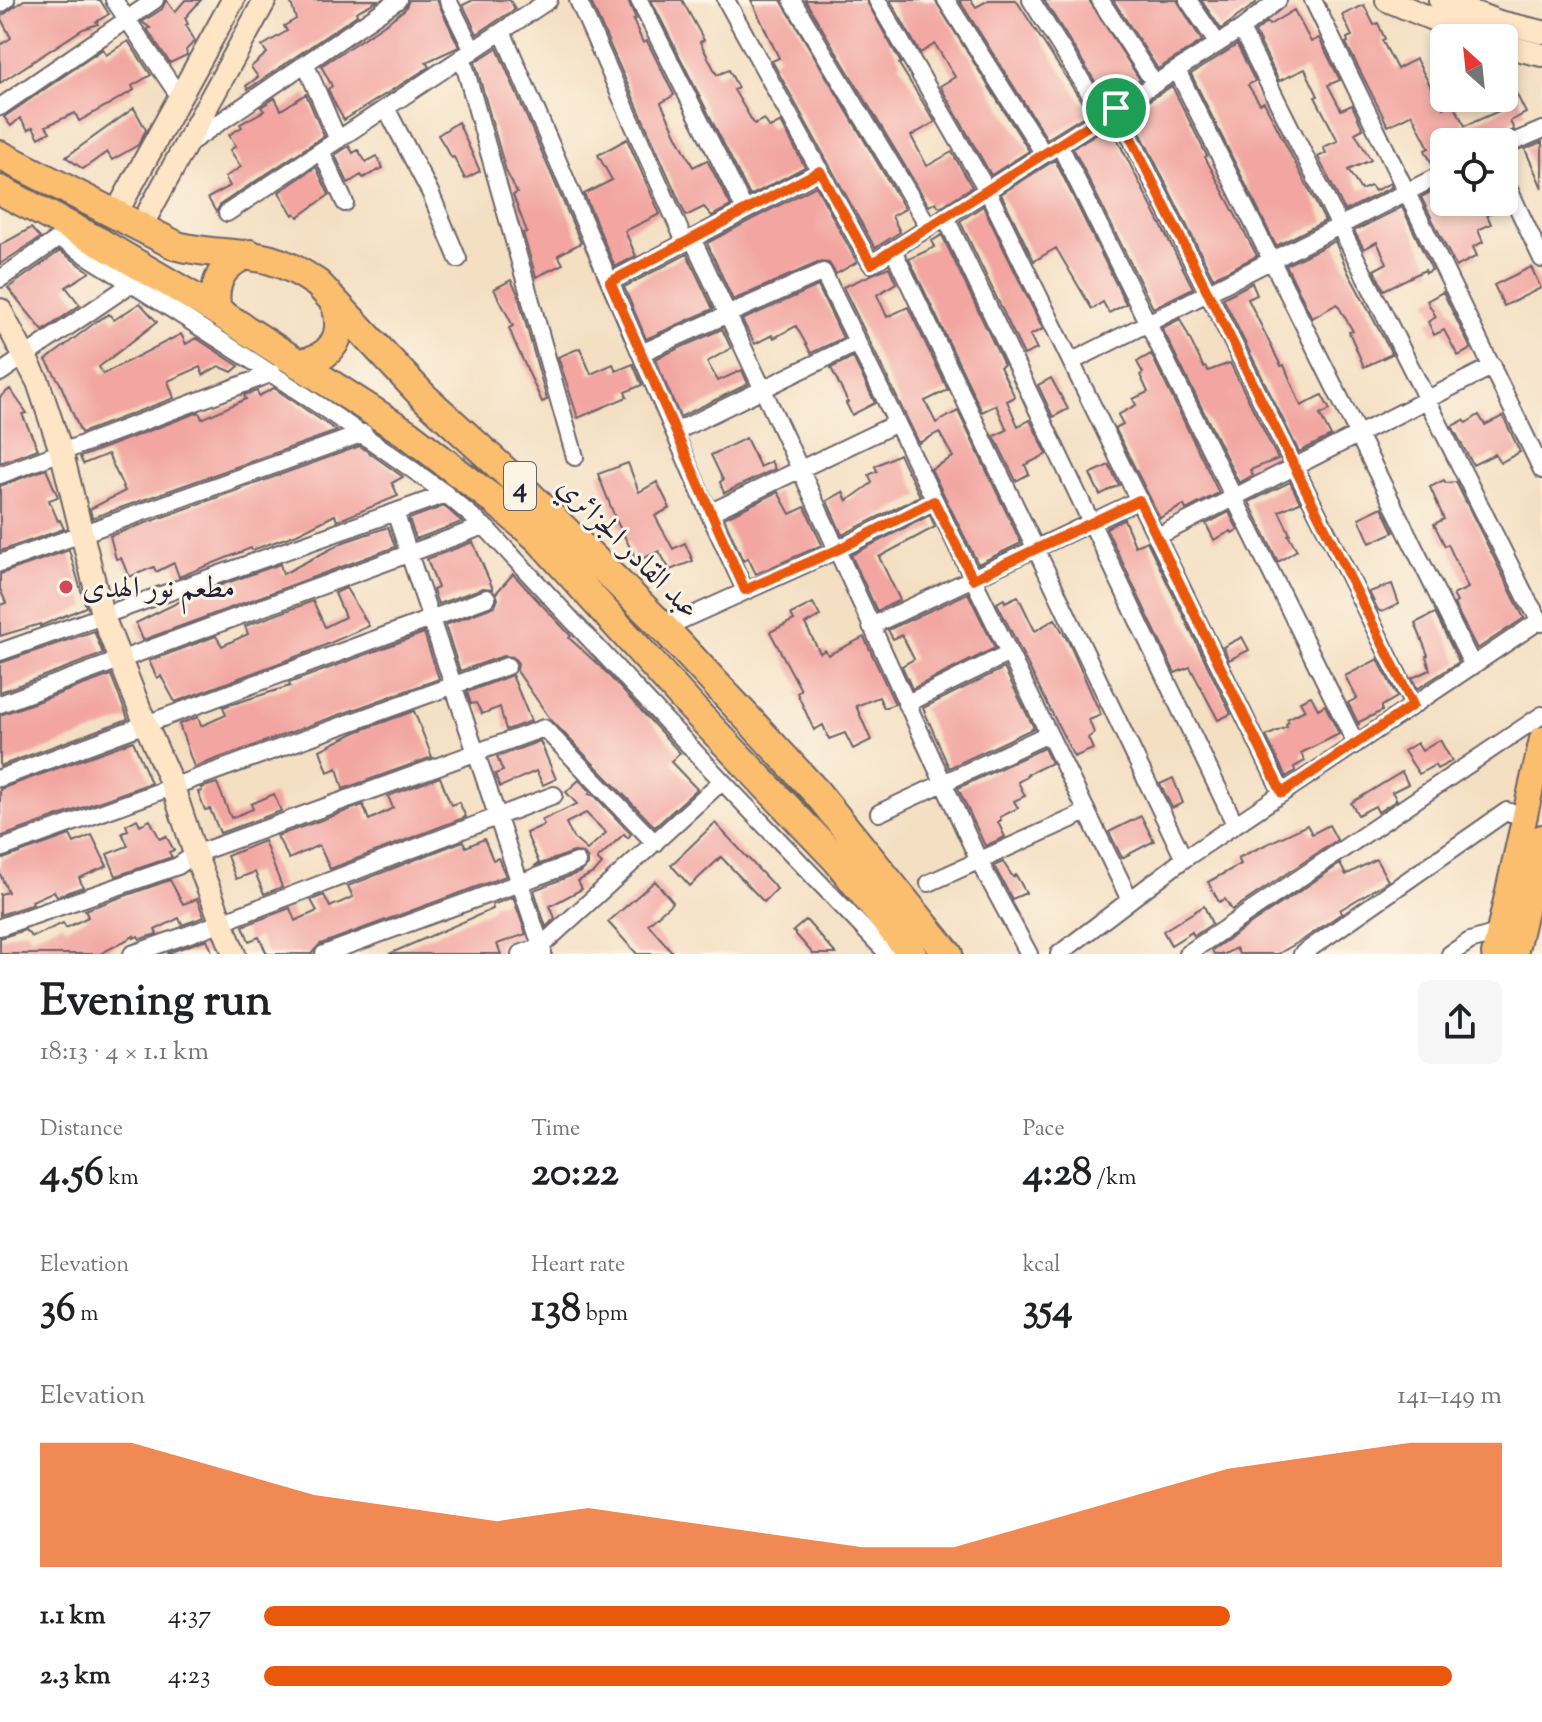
<!DOCTYPE html>
<meta charset="utf-8">
<style>
:root{--surface:#fff;--page:#f6f6f6;--text:#202124;--muted:#757577;--accent:#ea580c}
body{margin:0;font-family:"Sorts Mill Goudy",Amiri,serif;background:var(--page);color:var(--text);height:100vh;display:flex;flex-direction:column;font-size:30px;white-space:nowrap}
*{box-sizing:border-box;margin:0}
p{font-size:26px;color:var(--muted)}
.icon{flex:none;width:44px;height:44px;fill:none;stroke:currentColor;stroke-width:2;stroke-linecap:round;stroke-linejoin:round}
.map{position:relative;height:954px;overflow:hidden}
.side{display:flex;flex-direction:column;background:var(--surface);flex:1}
.side>*{flex:none}
.needle{width:52px;rotate:333deg}
.buttons{position:absolute;left:1430px;top:24px;display:grid;gap:16px}
.buttons a{display:grid;place-items:center;width:88px;height:88px;border-radius:12px;background:var(--surface);box-shadow:0 4px 12px #0003;font-size:40px}
.pin{position:absolute;display:grid;place-items:center;width:68px;height:68px;color:#fff;margin:-34px;border:4px solid #fff;border-radius:50%;box-shadow:0 2px 8px #0007}
.round{display:grid;place-items:center;flex:none;width:84px;height:84px;border-radius:12px;background:var(--page)}
.summary{display:flex;align-items:center;justify-content:space-between;height:136px;padding:0 40px}
h1{font-size:44px;font-weight:700;line-height:60px}
.stats{display:grid;grid-template-columns:repeat(3,1fr);gap:12px;height:136px;padding:8px 40px}
.stats div{display:grid;align-content:center}
.stats b{font-size:40px;font-weight:700}
.stats small{font-size:22px;font-weight:400}
.stats p{font-size:22px}
.chart{height:224px;padding:16px 40px}
.chart p{display:flex;justify-content:space-between}
.chart svg{width:100%;height:144px;margin-top:8px;fill:var(--accent);opacity:.7}
ul{padding:0 40px;list-style:none;font-size:26px}
li{display:grid;grid-template-columns:128px 96px 1fr;align-items:center;height:60px}
li i{height:20px;border-radius:10px;background:var(--accent)}
.map>svg:first-child{display:block}
.building{fill:#f2a5a1;fill-rule:evenodd}
.lines{fill:none;stroke-linecap:round;stroke-linejoin:round}
.street-casing{stroke:#6c646a;stroke-width:20}
.secondary-casing{stroke:#6c646a;stroke-width:26}
.primary-casing{stroke:#6c646a;stroke-width:28}
.highway-casing{stroke:#6c646a;stroke-width:32}
.street{stroke:#fff;stroke-width:16}
.secondary{stroke:#fde5c5;stroke-width:22}
.primary{stroke:#fbbe6e;stroke-width:24}
.highway{stroke:#fbbe6e;stroke-width:28}
.route-casing{stroke:#fff;stroke-width:16}
.route{stroke:#ea580c;stroke-width:10}
.poi-dot{fill:#d1495b;stroke:#fcf5e5;stroke-width:3}
.labels{text-anchor:middle;stroke-width:6;stroke-linejoin:round;paint-order:stroke}
.shield{fill:#fcf5e5;stroke:#63616e;stroke-width:2}
.shield-label{font-size:28px;font-weight:bold;fill:#22223b}
.street-label{font-size:30px;fill:#22223b;stroke:#fcf5e5}
.poi-label{font-size:30px;fill:#22223b;stroke:#fcf5e5;text-anchor:start}
</style>
<div class="map">
<svg width="1542" height="954" viewBox="0 0 1542 954">
<rect width="100%" height="100%" fill="#fcf5e5"/>
<filter id="ink" filterUnits="userSpaceOnUse"><feTurbulence type="fractalNoise" baseFrequency=".0125" numOctaves="2"/><feDisplacementMap in="SourceGraphic" scale="16" xChannelSelector="R" yChannelSelector="G"/><feConvolveMatrix kernelMatrix="1 2 1 2 8 2 1 2 1" color-interpolation-filters="sRGB"/></filter>
<filter id="wash" filterUnits="userSpaceOnUse"><feTurbulence type="fractalNoise" baseFrequency=".006" numOctaves="4" result="noise"/><feDisplacementMap in="SourceGraphic" scale="32" xChannelSelector="R" yChannelSelector="G"/><feGaussianBlur stdDeviation="1.8" result="paint"/><feColorMatrix in="noise" values="0 0 0 0 0 0 0 0 0 0 0 0 0 0 0 0 0 1.4 0 .05"/><feComposite in="paint" operator="in"/></filter>
<g filter="url(#wash)">
<rect width="100%" height="100%" fill="#f4dfc2"/>
<g id="blocks">
<path class="building" d="M24,0H100L109,14L96,22L98,24L83,29L0,83V45L11,38L0,17Z
M166,0L175,12L185,0H201L185,18L188,24L186,25L195,41L186,50L187,55L170,63L147,29L150,28L142,22L162,9Z
M290,0H379L356,12L357,15L248,89L246,86L258,77L251,67L267,53L262,46L287,31L284,26L296,19Z
M409,0H437L459,47L426,62L429,67L344,120L336,106L328,89L332,86L321,66L388,22L405,9Z
M473,0H510L515,9L477,34L463,5Z
M590,0H628L636,19L633,20L643,43L647,41L674,95L661,103L677,136L693,167L707,160L731,206L712,216L704,207L686,216Z
M651,0H682L704,40L700,42L717,75L729,70L738,88L734,90L754,124L764,119L770,128L781,122L805,167L750,196Z
M751,0H781L905,209L892,216L900,232L875,248L772,61L779,58Z
M805,0H866L901,63L899,64L935,122L911,136L927,166L952,152L972,187L942,206H938L936,202L929,206Z
M890,0H935L1029,151L991,175L940,86L955,77L935,44L920,53Z
M959,0H971L976,7L989,0H1016L1089,113L1047,139Z
M1044,0H1089L1140,80L1132,85L1130,81L1121,86L1118,81L1101,91Z
M1113,0H1177L1202,41L1158,69Z
M1201,0H1255L1256,3L1221,29Z
M1364,5L1374,25L1378,23L1385,39L1382,40L1397,69L1416,59L1433,91L1444,86V108L1453,103L1465,126L1508,107L1504,99L1516,93L1526,113L1510,121L1514,130L1499,136L1494,142H1444V162L1433,166L1425,150L1429,148L1412,114L1388,126L1346,43L1348,42L1347,38L1352,36L1342,15Z
M1294,10L1311,42L1319,38L1340,80L1328,85L1341,110L1352,105L1363,129L1355,133L1371,160L1348,170L1361,190L1371,186L1375,191L1390,183L1392,187L1345,211L1318,157L1326,153L1323,147L1338,141L1315,97L1318,96L1305,69L1279,81L1255,32L1267,22L1269,25Z
M128,41L151,75L132,86L134,90L79,121L75,113L46,126L50,132L39,138L33,127L28,130L20,118L11,126L4,117L103,49L106,55Z
M1237,45L1255,81L1248,85L1260,104L1264,102L1325,221L1276,246L1191,74Z
M497,48L581,243L558,255L563,264L536,277L523,233L527,232L513,195L517,193L506,171L475,62Z
M1172,86L1207,156L1205,157L1257,256L1213,278L1132,116L1142,111L1140,106Z
M306,94L324,136L221,204L216,212L208,198L230,186L225,177L241,167L230,150L236,146L229,135L242,127L240,124L264,111L261,107L275,98L281,110Z
M134,108L146,130L138,145L112,160L107,152L83,169L66,157Z
M458,122L480,171L465,179L454,157L452,158L438,135Z
M1110,125L1193,288L1153,308L1073,148Z
M627,139L660,214L625,231L636,256L615,267L584,194L612,180L598,155Z
M1542,142V188L1525,149Z
M349,146L353,153L358,150L366,162L377,156L383,168L363,178L361,175L348,183L335,155Z
M1055,160L1126,304L1109,313L1103,302L1092,309L1056,248L1034,261L1001,194Z
M316,167L329,195L298,217L295,213L293,215L279,192Z
M1444,185V202H1503L1505,206L1487,215L1491,224L1478,230L1483,242L1473,247L1477,256L1456,267L1421,197Z
M816,186L857,262L836,274L829,263L819,262L733,300L707,243Z
M983,206L1043,329L1030,335L1037,349L1024,355L960,221Z
M1402,207L1432,270L1426,273L1425,270L1384,290L1374,270L1387,263L1377,242L1364,249L1354,231Z
M31,228L40,238L0,264V245Z
M942,235L1004,365L1000,367L1015,397L1007,401L1018,426L1030,420L1047,454L1025,465L1029,474L1016,481L994,436L1007,430L996,405L982,412L909,259L935,247L932,241Z
M1335,241L1348,272L1392,354L1364,367L1349,332L1353,331L1337,304L1312,318L1286,265Z
M60,251L90,272L66,287L80,305L43,331L8,288Z
M687,254L713,309L646,339L624,287Z
M889,267L896,283L877,295L887,317L908,307L948,390L925,401L936,423L958,411L1021,543L978,564L931,469L953,457L939,432L919,443L843,287Z
M1531,267L1541,288L1504,306L1494,285Z
M511,280L517,292L547,400L542,402L515,343L509,328L513,326L494,289Z
M1252,283L1257,295L1248,299L1281,366L1284,365L1301,406L1322,395L1330,410L1320,415L1331,436L1299,452L1223,298Z
M818,286L843,338L811,353L796,326L774,338L772,335L755,344L742,320Z
M1443,292L1471,349L1458,356L1444,330L1434,335L1428,322L1436,317L1427,301Z
M140,303L157,322L99,367L103,374L181,334L186,344L196,338L239,366L232,372L219,366L203,375L200,367L168,381L174,398L81,433L60,383L46,360L97,321L109,314L114,320Z
M1180,319L1204,368L1206,367L1208,371L1230,363L1278,459L1250,470L1253,475L1239,483L1162,328Z
M722,329L731,348L707,362L718,381L742,370L748,384L680,417L655,359Z
M580,348L591,374L613,364L616,371L633,364L642,385L625,392L627,397L578,418L558,357Z
M1151,354L1219,493L1186,510L1184,505L1160,518L1115,428L1123,424L1118,415L1136,405L1133,399L1148,392L1140,375L1143,373L1137,362Z
M853,357L875,403L852,415L846,403L848,402L831,368Z
M1051,378L1068,409L1053,417L1038,385Z
M274,388L337,431L92,518L90,509L125,491L108,454L83,464L80,457L199,412L202,419L246,399L244,395L257,391L259,396Z
M10,389L27,413L22,414L38,449L0,463V397Z
M1479,415L1485,425L1503,416L1520,452L1500,463L1495,454L1473,465L1452,426L1464,420L1466,423Z
M746,438L760,467L771,461L775,469L724,493L720,482L723,480L711,455Z
M360,446L403,477L392,483L398,496L337,521L335,515L297,534L252,550L251,548L179,577L174,563L156,572L154,567L129,577L121,558L116,559L110,536Z
M899,454L920,496L842,535L827,501L843,492L847,501L872,483L869,475L877,471L875,466Z
M628,463L639,492L657,482L670,508L655,516L673,549L685,543L693,561L670,570L659,551L637,561L616,520L598,474Z
M1109,465L1119,485L1100,495L1090,474Z
M46,469L58,497L49,500L58,521L60,520L64,529L0,551V486Z
M1444,480L1446,483L1456,482L1524,618L1477,649L1454,604L1457,602L1453,595L1468,588L1448,544L1445,546L1434,524L1444,519L1430,487Z
M1290,482L1300,502L1279,511L1290,534L1288,535L1297,550L1278,562L1249,502Z
M778,492L790,514L805,507L822,545L756,574L748,558L743,561L724,518Z
M444,506L462,522L416,539L409,519Z
M1382,507L1394,532L1370,543L1359,518Z
M1229,512L1238,530L1232,533L1231,531L1214,540L1206,524Z
M930,515L935,527L879,557L900,600L877,611L851,555Z
M1124,519L1135,546L1147,541L1231,714L1218,720L1190,667L1175,673L1106,528Z
M388,527L395,547L143,640L136,623L193,595L280,564L283,574L344,542Z
M473,542L493,589L483,588L438,604L433,590L438,588L427,559Z
M69,550L86,607L40,626V624L0,636V605L6,603L0,589V574Z
M513,574L571,636L569,638L603,669L680,753L671,762L697,789L655,827L551,720L517,671L518,663L513,657L503,656L460,671L445,625L495,606L498,599L496,593Z
M1392,584L1399,604L1382,612L1378,610L1369,592Z
M346,588L369,626L314,650L175,702L161,676L157,678L149,661L216,636L222,646L248,634L245,626L313,601L325,627L345,617L335,593Z
M968,593L995,648L912,689L902,666L914,659L902,635L893,639L888,630Z
M1018,596L1035,631L1055,619L1069,643L1101,715L1089,720L1094,733L1088,738L1093,749L1074,757L997,603L1004,599L1005,602Z
M813,603L820,616L805,624L820,653L825,650L828,655L864,637L895,704L884,708L879,697L856,706L871,740L853,749L845,733L829,739L823,725L814,730L797,693L801,690L770,632L794,620L791,614Z
M1435,613L1459,662L1417,689L1412,678L1430,670L1426,656L1428,655L1415,623Z
M94,631L103,654L0,692V663Z
M424,633L439,679L194,767L179,724L198,717L201,726L226,715L223,707L290,686L289,683Z
M1242,637L1249,650L1229,660L1223,647Z
M1378,659L1397,697L1382,706V711L1359,722V725L1348,703L1357,698L1345,676Z
M1004,668L1034,728L949,768L923,708Z
M111,675L128,719L0,766V715Z
M512,675L531,721L506,730L500,707L482,714L476,703L471,704L467,692Z
M1311,696L1318,709L1325,705L1339,734L1301,753L1305,761L1294,767L1295,771L1286,777L1266,736L1287,727L1286,724L1289,722L1287,719L1305,710L1300,701Z
M414,711L432,757L343,789L337,768L328,772L320,750L356,732Z
M1440,740L1452,761L1437,769L1435,765L1419,774L1404,751L1417,743L1422,751Z
M133,741L151,783L0,837V789Z
M540,741L556,779L543,785L536,771L500,787L495,774L503,771L497,757Z
M1044,748L1051,763L1026,775L1027,777L1018,782L1025,796L1014,801L1018,808L1000,817L1001,820L998,822L1005,837L985,846L958,788Z
M1402,772L1408,784L1392,792L1397,800L1378,812L1375,806L1358,815L1351,803Z
M440,777L451,805L459,802L466,817L330,869L319,845L289,859L277,836L363,805L369,820L393,808L388,796Z
M1173,778L1183,803L1172,808L1160,784Z
M579,780L591,792L589,794L595,796L631,834L628,838L624,834L597,859L602,864L595,872L578,881L582,889L550,906L555,918L546,927L534,890L581,872L588,865V859L583,853L574,852L534,866L539,863L526,833L544,825L542,820L577,804L566,792ZM586,813L606,833L587,850L573,838L566,823Z
M217,783L231,818L253,809L251,804L274,794L281,811L220,833L210,809L205,810L198,792L202,791L201,788Z
M1141,816L1154,841L1122,858L1109,832Z
M137,819L140,825L150,820L160,839L166,836L174,850L169,852L172,857L116,876L107,854L128,846L122,833L128,830L126,825Z
M715,823L777,889L764,902L721,857L690,886L671,865Z
M1307,825L1312,834L1329,825L1337,840L1232,910L1225,899L1219,902L1208,882L1241,864L1238,858Z
M70,835L74,843L92,835L107,866L79,878L83,887L57,896L54,891L32,901L33,904L0,915V894L8,892L0,874V860Z
M484,839L493,860L498,858L506,876L320,944L311,954H267L259,937L249,941L243,926L290,908L295,921L317,911L311,900L324,895L330,907L353,897L348,886L463,841L466,847Z
M264,841L282,887L264,894L255,872L236,879L227,856Z
M1376,859L1388,881L1340,910L1342,913L1304,939L1278,954H1239L1236,948L1225,954H1214L1212,950L1340,864L1346,875Z
M1003,862L1013,877L1016,875L1026,893L1012,899L994,866Z
M170,880L183,904L197,899L204,917L182,925L179,918L155,930L157,934L140,939L138,936L134,938V936L100,954H0V938L25,930L32,937L63,923L66,928L88,917L85,910Z
M655,881L673,902L648,924L674,954H637L608,922Z
M513,897L526,934L497,944L501,954H389L493,909L492,905Z
M1204,906L1212,924L1194,936L1192,932L1171,945L1163,931Z
M806,920L836,954H813L793,931Z
M207,939L213,954H168V953Z"/>
</g>
</g>
<g filter="url(#ink)">
<use href="#blocks" fill-opacity="0" stroke="#6c646a" stroke-width="2"/>
<g class="lines">
<g class="street-casing">
<path id="street" d="M114,0L179,96
M448,0L473,51
M578,0L685,242
M639,0L745,210
M726,0L871,264L1241,29L1278,0
M792,0L929,227
M877,0L987,190L1282,793
M946,0L1044,154
M1031,0L1104,116
M1100,0L1155,84
M1188,0L1218,44
M1313,0L1542,470
M0,4L6,0
M1241,29L1528,601L1542,623
M502,31L709,513L745,590
M462,57L575,457
M305,63L338,140
M1177,70L1473,666
M0,107L155,0
M386,108L430,192L458,259
M1116,108L1413,705
M188,144L398,0
M1059,144L1356,744
M1504,146L1542,130
M321,151L345,203
M1504,179L1542,259
M227,213L549,0
M945,216L1235,824
M692,238L800,469L979,861L1029,954
M893,250L1184,859
M0,279L59,238C190,321 321,402 446,494
M610,282L820,171
M641,353L823,272L1130,900
M1071,362L1444,173
M0,373L131,284
M675,432L857,343
M0,475L273,373
M395,512L543,952
M709,513L897,423
M1158,536L1493,366
M0,563L364,433
M871,626L1139,500
M664,628L837,550L934,501
M0,652L446,494L487,529L722,781
M0,704L484,526
M906,704L1009,653
M0,778L487,598
M879,813L1048,734
M0,849L507,666
M929,883L1087,812
M0,927L178,866L195,854L544,728L655,843
M132,954L201,930L554,795
M324,954L577,862
M520,954L541,946L722,781L888,954
M1059,954L1184,859L1539,621
M1187,954L1542,715
M1302,954L1507,811L1525,818
M1450,954L1470,941L1500,932"/>
</g>
<g class="secondary-casing">
<path id="secondary" d="M1387,0L1478,38
M1440,0L1499,22L1542,32
M1504,46L1542,55
M115,215L233,0
M140,228L265,0
M0,310L38,382L62,454L102,614L146,725L173,787L195,854L234,954"/>
</g>
<g class="primary-casing">
<path id="primary" d="M1494,954L1542,739
M1515,954L1542,837"/>
</g>
<g class="highway-casing">
<path id="highway" d="M0,155L177,246C236,260 264,245 318,284L423,396L506,472L664,628L817,793L948,954
M0,190L101,243L217,311L408,434L495,501L539,539L694,710L837,860L912,954
M217,311C211,283 223,262 250,254
M299,363C332,359 347,335 335,303"/>
</g>
<use href="#street" class="street"/>
<use href="#secondary" class="secondary"/>
<use href="#primary" class="primary"/>
<use href="#highway" class="highway"/>
</g>
</g>
<g class="lines" filter="url(#ink)">
<g class="route-casing">
<path id="route" d="M1116,108L1413,705L1282,793L1139,500L973,579L934,501L837,550L745,590L610,282L820,171L871,264Z"/>
</g>
<use href="#route" class="route"/>
</g>
<circle class="poi-dot" cx="66" cy="587" r="8"/>
<g class="labels">
<rect class="shield" x="504" y="462" width="32" height="48" rx="6"/>
<g class="shield-label">
<text x="520" y="496">4</text>
</g>
<g class="street-label">
<text transform="translate(629 547) rotate(45)" y="10">عبد القادر الجزائري</text>
</g>
<g class="poi-label">
<text x="82" y="597">مطعم نور الهدى</text>
</g>
</g>
</svg>
<div class="buttons">
<a><svg class="needle" viewBox="-14 -14 28 28"><path d="M0-13l5 13h-10z" fill="#e53935"/><path d="M0 13l5-13h-10z" fill="#757577"/></svg></a>
<a><svg class="icon" aria-label="locate" viewBox="0 0 24 24"><circle cx="12" cy="12" r="6"/><path d="M12 2v4M12 18v4M2 12h4M18 12h4"/></svg></a>
</div>
<div class="pin" style="left:1116px;top:108px;background:#1e9e55"><svg class="icon" aria-label="arrive" viewBox="0 0 24 24"><path d="M6 21V4h12l-3 4 3 4H6"/></svg></div>
</div>
<section class="side">
<div class="summary"><div><h1>Evening run</h1><p>18:13 · 4 × 1.1 km</p></div><a class="round"><svg class="icon" aria-label="share" viewBox="0 0 24 24"><path d="M12 15V3M7 8l5-5 5 5M5 13v7h14v-7"/></svg></a></div>
<div class="stats">
<div><p>Distance</p><b>4.56<small> km</small></b></div>
<div><p>Time</p><b>20:22</b></div>
<div><p>Pace</p><b>4:28<small> /km</small></b></div>
</div>
<div class="stats">
<div><p>Elevation</p><b>36<small> m</small></b></div>
<div><p>Heart rate</p><b>138<small> bpm</small></b></div>
<div><p>kcal</p><b>354</b></div>
</div>
<div class="chart"><p><span>Elevation</span>141–149 m</p>
<svg viewBox="0 0 160 44" preserveAspectRatio="none"><path d="M0 44V6L10 6L20 14L30 22L40 26L50 30L60 26L70 30L80 34L90 38L100 38L110 30L120 22L130 14L140 10L150 6L160 6V44z"/></svg>
</div>
<ul>
<li><b>1.1 km</b>4:37<i style="width:78%"></i></li>
<li><b>2.3 km</b>4:23<i style="width:96%"></i></li>
</ul>
</section>
